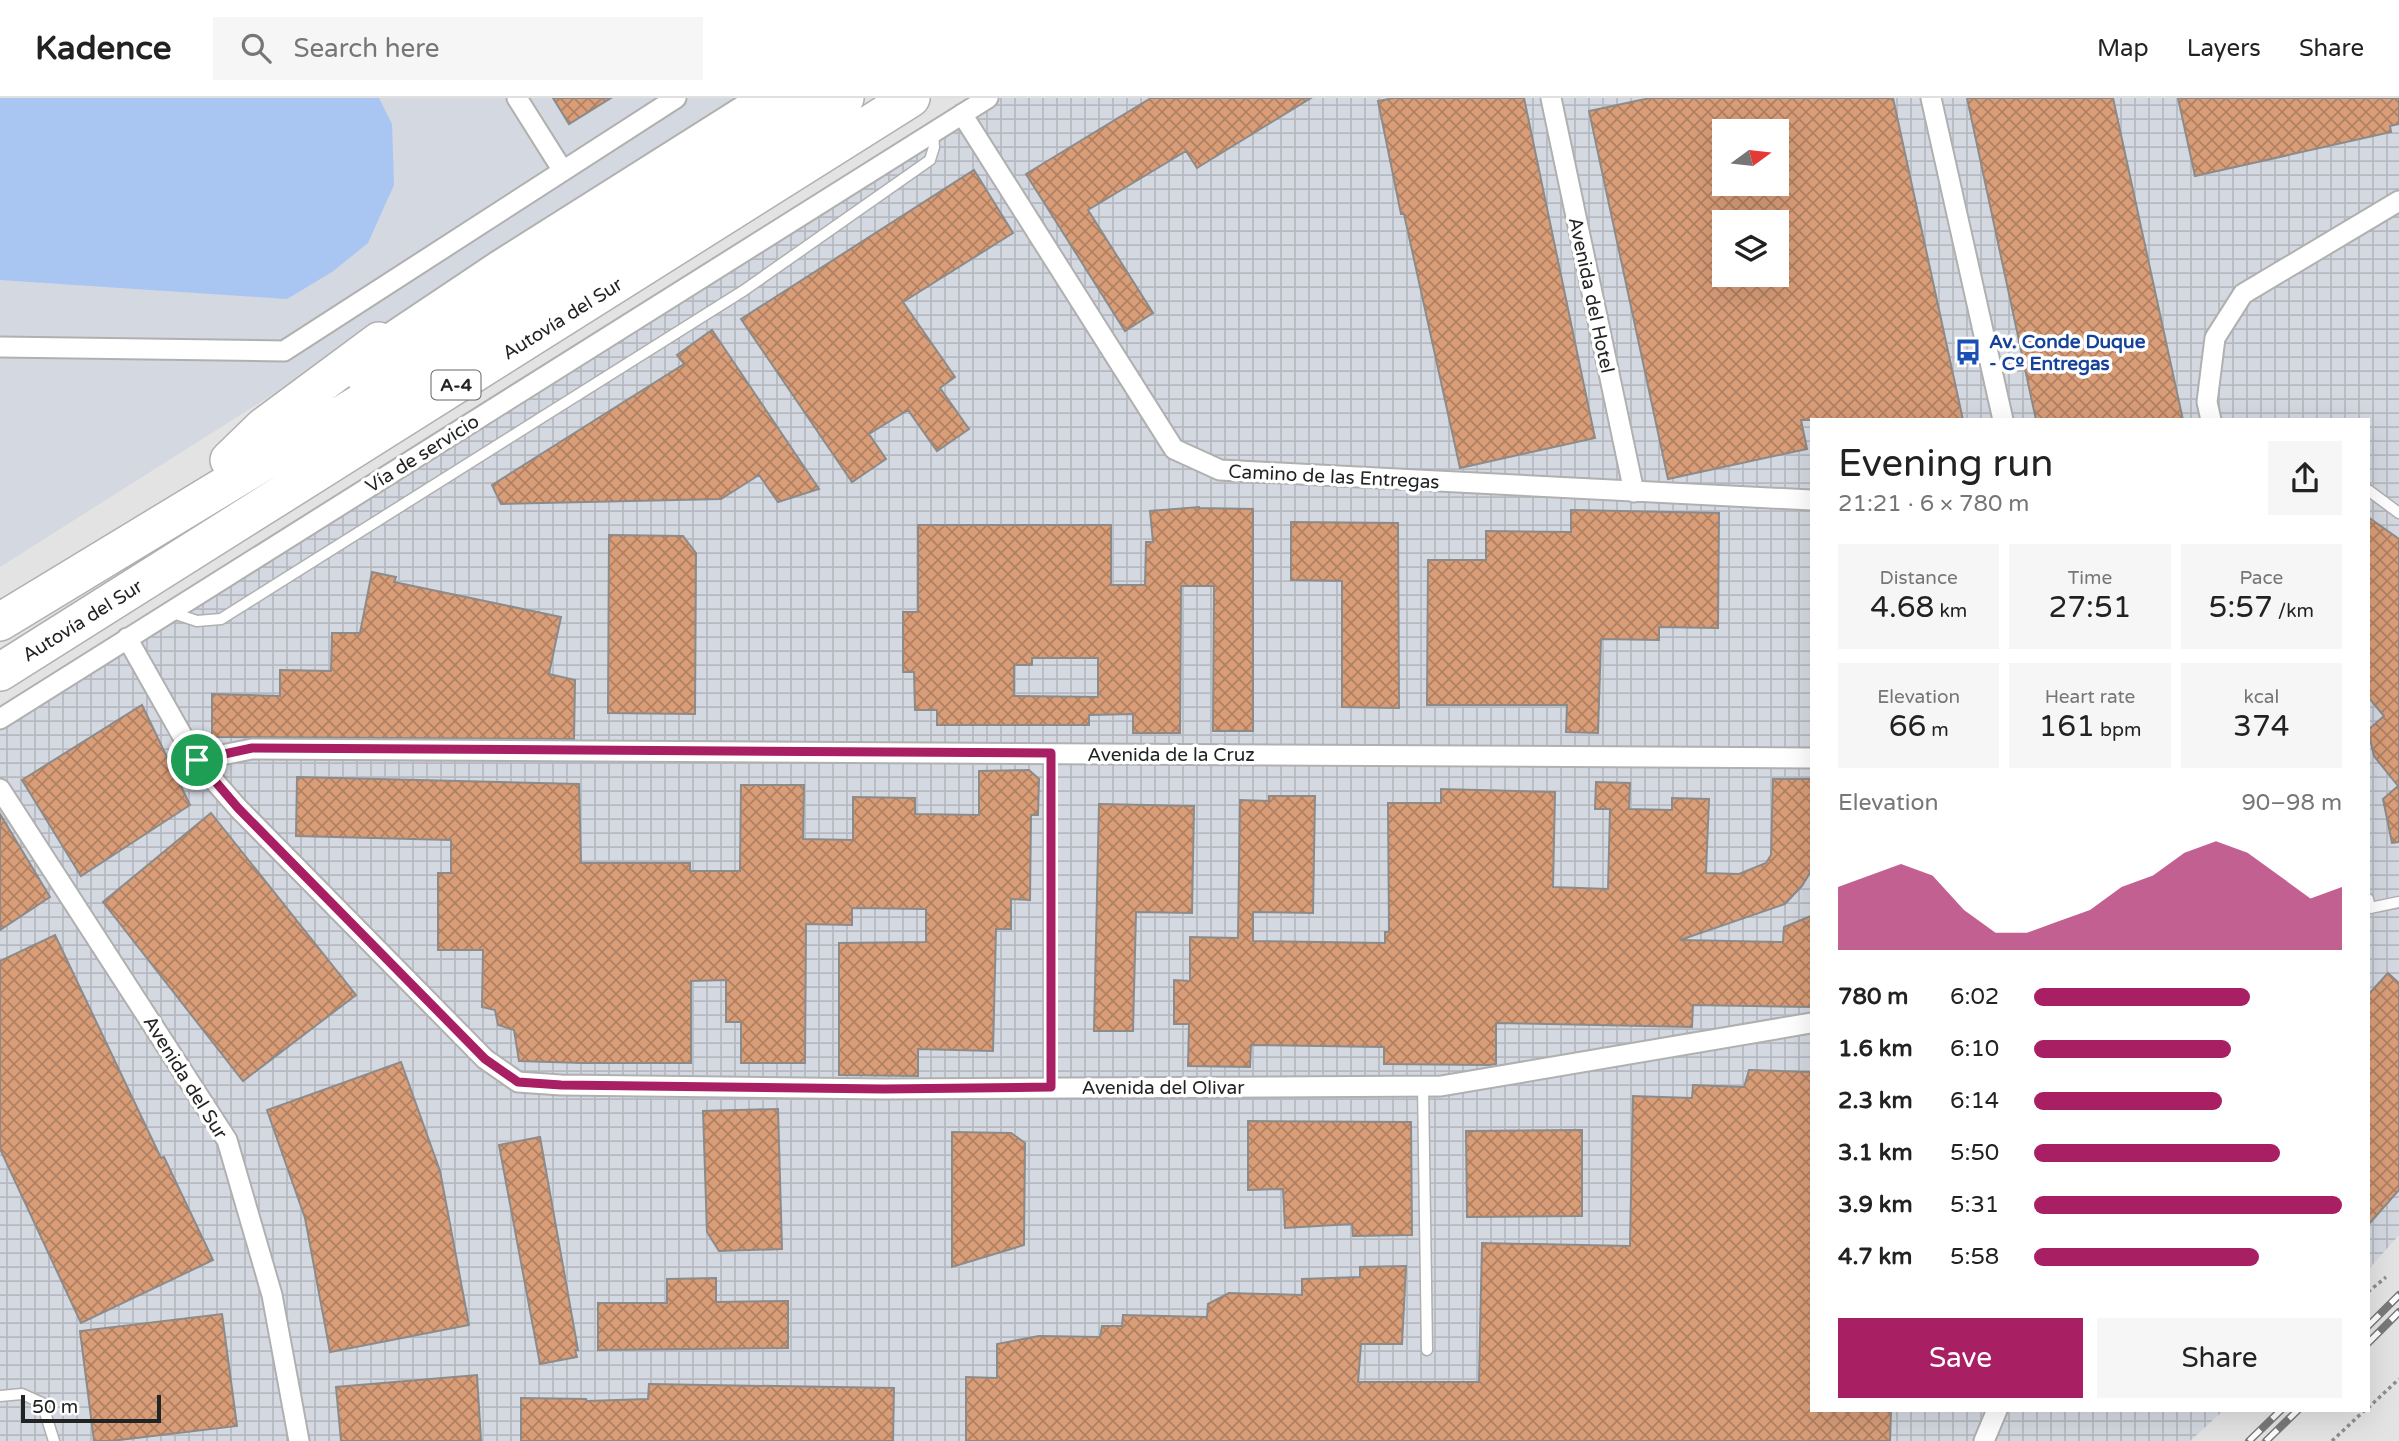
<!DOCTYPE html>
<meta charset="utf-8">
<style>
:root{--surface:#fff;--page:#f6f6f6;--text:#222;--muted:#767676;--line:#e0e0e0;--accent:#a91f63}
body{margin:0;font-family:"Varela Round",sans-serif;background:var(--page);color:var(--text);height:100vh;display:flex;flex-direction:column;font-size:26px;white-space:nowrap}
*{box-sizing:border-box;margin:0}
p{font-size:23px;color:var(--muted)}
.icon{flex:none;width:38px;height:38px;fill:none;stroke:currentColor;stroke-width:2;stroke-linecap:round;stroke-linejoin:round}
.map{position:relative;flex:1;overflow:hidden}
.drawer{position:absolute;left:1810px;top:320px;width:560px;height:994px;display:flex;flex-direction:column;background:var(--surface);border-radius:0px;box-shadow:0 7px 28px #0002}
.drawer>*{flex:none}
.needle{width:46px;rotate:75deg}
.tools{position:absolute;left:1712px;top:21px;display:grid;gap:14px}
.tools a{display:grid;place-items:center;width:77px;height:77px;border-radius:0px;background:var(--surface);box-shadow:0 7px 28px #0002;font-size:35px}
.scale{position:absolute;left:21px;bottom:18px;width:140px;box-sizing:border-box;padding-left:7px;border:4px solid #222323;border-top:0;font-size:19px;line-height:24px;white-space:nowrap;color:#222323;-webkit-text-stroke:5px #fff;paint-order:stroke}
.pin{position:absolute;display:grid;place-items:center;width:60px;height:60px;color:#fff;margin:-30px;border:4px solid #fff;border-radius:50%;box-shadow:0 2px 7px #0007}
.round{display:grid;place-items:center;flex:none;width:74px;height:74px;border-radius:0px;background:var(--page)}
.summary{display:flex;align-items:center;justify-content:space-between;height:119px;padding:0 28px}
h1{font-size:38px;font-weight:600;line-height:52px}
.figures{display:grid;grid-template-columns:repeat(3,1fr);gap:10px;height:119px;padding:7px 28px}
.figures div{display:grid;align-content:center;border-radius:0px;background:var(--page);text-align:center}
.figures b{font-size:30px;font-weight:600}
.figures small{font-size:19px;font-weight:400}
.figures p{font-size:19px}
.chart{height:196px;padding:14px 28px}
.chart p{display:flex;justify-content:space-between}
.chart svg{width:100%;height:126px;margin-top:7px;fill:var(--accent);opacity:.7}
.cta{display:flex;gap:14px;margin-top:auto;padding:14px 28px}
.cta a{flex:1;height:80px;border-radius:0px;background:var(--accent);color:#fff;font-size:28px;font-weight:600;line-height:80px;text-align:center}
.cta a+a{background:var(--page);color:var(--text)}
ul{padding:0 28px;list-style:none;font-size:23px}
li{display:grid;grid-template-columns:112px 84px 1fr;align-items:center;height:52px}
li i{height:18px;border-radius:9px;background:var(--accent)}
header{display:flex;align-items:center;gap:42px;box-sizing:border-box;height:98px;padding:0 35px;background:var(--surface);border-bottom:2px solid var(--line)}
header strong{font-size:33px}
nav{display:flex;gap:38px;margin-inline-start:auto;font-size:24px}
.search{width:490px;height:63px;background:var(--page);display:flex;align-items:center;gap:18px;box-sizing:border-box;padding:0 24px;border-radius:0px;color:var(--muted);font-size:26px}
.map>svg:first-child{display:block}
.built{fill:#d4d8e0}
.industrial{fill:url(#industrial-grid);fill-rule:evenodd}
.green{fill:#a9c6f3}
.building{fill:url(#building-cross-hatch);stroke:#8c8b8a;stroke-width:2;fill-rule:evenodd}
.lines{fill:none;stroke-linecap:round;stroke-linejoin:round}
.service-casing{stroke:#b0b0b1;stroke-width:13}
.minor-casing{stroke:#b0b0b1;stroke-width:23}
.motorway-casing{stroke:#b0b0b1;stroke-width:40}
.path{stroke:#8c8d8d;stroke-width:3.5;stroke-dasharray:3.5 3.5;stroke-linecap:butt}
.service{stroke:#fff;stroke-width:10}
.minor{stroke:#fff;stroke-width:19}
.motorway{stroke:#fff;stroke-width:37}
.rail-casing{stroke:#787979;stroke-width:8}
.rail{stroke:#fff;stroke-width:5;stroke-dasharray:16;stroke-linecap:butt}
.route-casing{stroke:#fff;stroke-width:14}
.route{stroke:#a91f63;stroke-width:9}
.labels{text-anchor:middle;stroke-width:7;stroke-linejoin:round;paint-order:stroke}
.shield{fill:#fff;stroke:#646565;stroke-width:2}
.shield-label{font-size:18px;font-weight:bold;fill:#222323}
.street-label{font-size:19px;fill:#222323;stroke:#fff}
.transit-label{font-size:19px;font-weight:bold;fill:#164399;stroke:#fff;text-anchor:start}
</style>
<header>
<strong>Kadence</strong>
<div class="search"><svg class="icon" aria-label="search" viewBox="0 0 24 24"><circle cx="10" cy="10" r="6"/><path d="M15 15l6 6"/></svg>Search here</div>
<nav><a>Map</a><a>Layers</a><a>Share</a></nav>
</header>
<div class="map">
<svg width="2399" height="1343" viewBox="0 0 2399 1343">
<defs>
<pattern id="industrial-grid" width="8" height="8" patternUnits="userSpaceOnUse" patternTransform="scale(1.75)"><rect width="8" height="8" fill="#d4d8e0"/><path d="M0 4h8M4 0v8" fill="none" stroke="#b6b9c0"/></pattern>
<pattern id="building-cross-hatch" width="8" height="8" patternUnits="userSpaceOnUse" patternTransform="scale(1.75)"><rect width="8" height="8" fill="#d99d78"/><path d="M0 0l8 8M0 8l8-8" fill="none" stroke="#b08062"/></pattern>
</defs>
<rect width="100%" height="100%" fill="#e3e3e4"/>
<path class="built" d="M0,0H741L0,469Z"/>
<path class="industrial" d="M987,0H2399V1137L2368,1172V322H1811V1312L2223,1313L2190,1343H0V619ZM1724,33H1776V86H1724ZM1724,124H1776V177H1724Z"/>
<path class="green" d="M0,0H379L392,26L394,87L368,145L332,174L287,201L0,182Z"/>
<path class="building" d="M553,0H611L569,26Z
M1151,0H1311L1197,70L1186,53L1088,112L1153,215L1125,233L1026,76Z
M1394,0H1524L1595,340L1460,370L1404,116H1401L1378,3Z
M1650,0H1893L1963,322H1801L1807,351L1668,381L1589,13ZM1724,33H1776V86H1724ZM1724,124H1776L1787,177H1724Z
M1967,0H2113L2183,322H2036Z
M2178,0H2399V26L2390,28L2391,34L2195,78Z
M974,72L1013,135L903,204L955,279L940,290L969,331L937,353L908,312L869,336L886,361L852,384L741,221Z
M712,232L819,391L778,404L759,377L721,401L501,406L492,387L684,266L677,257Z
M1199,409V410L1253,411V633H1213L1214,488H1181L1180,635H1133V616L1089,617V627H937V612H915L914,574H903V514H918V427H1111V487H1145L1146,444H1153L1150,413ZM1032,560H1098V599L1014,598V567H1032Z
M1571,412L1719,415L1718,530L1659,529V542L1601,541L1598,635L1566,634L1567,607H1427L1428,462H1486V433L1571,434Z
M2368,419L2399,441V744L2392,745L2383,701L2398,688L2374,658L2368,632L2384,618L2368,599Z
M1291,424L1398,425L1399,610L1342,609V483L1291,482Z
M609,437L683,438L696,455L695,616L608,615Z
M372,474L396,479L394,484L561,519L549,576L575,582L574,641L212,639V596L280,598V572L331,573L332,535H360Z
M142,607L190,707L81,778L22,682Z
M1029,672L1039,681L1038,717H1031L1030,802L1011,801V831H996L993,953L918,951V978L839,977V845L926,844V811L852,810V827L806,826L805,965H741V924H726V882L691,883V965H582L519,963L514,932L498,927L495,912L482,909L483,852H438V775H451V742L296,738L297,679L579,686L581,765H690V773H740L741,687H804L803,741L853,742V699L915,700V716L979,717V673Z
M1773,681H1811V773L1802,788L1785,806L1680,842L1783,844L1784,829L1811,818V909L1693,907L1692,929L1496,925V966L1489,967L1384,966V949L1251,947L1250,969L1188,968L1189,926H1174V882L1190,883V839L1238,840L1240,702L1269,703V698H1315L1313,815L1253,814V843L1385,845V834H1389L1388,705H1441V691L1555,694L1553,789L1608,791L1610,711H1595L1596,684L1630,685L1629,711L1672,712V700L1709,701L1706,775L1739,776L1766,765L1771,757Z
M1099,706L1194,708L1192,815L1136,814L1133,933H1094Z
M211,715L356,897L243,983L103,804Z
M0,716L50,799L0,832Z
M55,837L161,1060L164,1059L213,1162L81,1225L0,1051V863Z
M2388,875L2399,885V1092L2368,1127V897Z
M401,964L440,1073L469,1227L330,1254L305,1120L267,1012Z
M1749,972L1811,974V1312H1891L1890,1343H966V1279L997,1280V1246L1039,1238L1100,1239L1102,1228H1122L1123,1217L1207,1219L1208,1206L1229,1195L1302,1197V1181L1360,1179V1169L1406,1168L1402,1246H1361L1358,1284H1479L1482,1145L1630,1148L1633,998L1692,1000L1693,987L1744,989Z
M778,1011L782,1151L719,1153L707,1134L703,1013Z
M1248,1023L1411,1024L1412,1137L1353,1138L1352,1126L1285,1130L1283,1091L1248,1092Z
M1582,1032V1118L1467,1119L1466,1033Z
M952,1034L1011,1035L1025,1045L1024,1147L952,1169Z
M540,1039L578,1252H575L577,1259L540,1266L499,1047Z
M716,1180V1204L788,1203V1250L598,1252V1205H667V1181Z
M222,1216L237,1328L111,1343H94L80,1233Z
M477,1277L481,1343H341L336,1289Z
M649,1286L894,1290L893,1343H521V1300L586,1301L587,1303L648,1301Z"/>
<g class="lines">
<g class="service-casing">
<path id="service" d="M2368,392L2399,415
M170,514L197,523L221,521L743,193L930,62L934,49L933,34
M1051,655V989
M2368,801L2370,810L2399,804
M1423,988L1427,1252
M0,1298L22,1296L42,1305L54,1343"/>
</g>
<g class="minor-casing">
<path id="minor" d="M517,0L563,73
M1551,0L1634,394
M1931,0L2003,322
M962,16L1174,351L1220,372L1811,402
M391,234L497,163L755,0
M0,249L284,253L676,0
M2211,322L2207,304L2215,240L2243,196L2399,103
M127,540L196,662L238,710L485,961L518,984L561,987L884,991L1441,988L1811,925
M0,621L988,0
M196,662L252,651L1811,660
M0,691L227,1042L272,1197L299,1343
M1984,1343L1997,1312"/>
</g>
<g class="motorway-casing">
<path id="motorway" d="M363,276L445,220L795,0
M229,362L263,329L379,243
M0,524L387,289L845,0
M0,574L911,0"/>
</g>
<path class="path" d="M2368,1194L2386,1179
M2368,1310L2399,1281
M2332,1343L2365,1312"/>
<use href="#service" class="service"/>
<use href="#minor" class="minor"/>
<use href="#motorway" class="motorway"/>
<g class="rail-casing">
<path id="rail" d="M2368,1228L2399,1197
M2368,1245L2399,1214
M2249,1343L2281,1312
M2266,1343L2298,1312"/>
</g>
<use href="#rail" class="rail"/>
</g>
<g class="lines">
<g class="route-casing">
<path id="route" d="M252,650L1051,655V989L884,991L561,987L518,984L485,961L238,710L197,662Z"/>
</g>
<use href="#route" class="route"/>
</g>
<defs>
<g id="bus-bare" transform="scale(2.1)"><path d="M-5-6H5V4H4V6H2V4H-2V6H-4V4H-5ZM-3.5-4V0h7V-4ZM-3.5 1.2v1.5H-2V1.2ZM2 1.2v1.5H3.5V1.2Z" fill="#1a4fb4" stroke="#fff" stroke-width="2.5" paint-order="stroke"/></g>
</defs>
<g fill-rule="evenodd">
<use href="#bus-bare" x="1968" y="254"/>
</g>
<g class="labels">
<rect class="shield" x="431.5" y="272.5" width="49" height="29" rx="5"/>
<g class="shield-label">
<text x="456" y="293">A-4</text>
</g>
<g class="street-label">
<text transform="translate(1592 197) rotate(78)" y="7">Avenida del Hotel</text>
<text transform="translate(562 220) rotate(-32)" y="7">Autovía del Sur</text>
<text transform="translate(422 355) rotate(-32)" y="7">Vía de servicio</text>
<text transform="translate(1334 378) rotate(3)" y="7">Camino de las Entregas</text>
<text transform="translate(82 522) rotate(-32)" y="7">Autovía del Sur</text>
<text x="1171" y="663">Avenida de la Cruz</text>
<text transform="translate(186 979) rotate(58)" y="7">Avenida del Sur</text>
<text x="1163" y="996">Avenida del Olivar</text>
</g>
<g class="transit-label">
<text x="1989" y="250">Av. Conde Duque<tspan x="1989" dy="22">- Cº Entregas</tspan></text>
</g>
</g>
</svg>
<div class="tools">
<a><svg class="needle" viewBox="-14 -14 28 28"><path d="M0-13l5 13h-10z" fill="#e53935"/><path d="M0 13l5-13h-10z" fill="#767676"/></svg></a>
<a><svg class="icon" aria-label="layers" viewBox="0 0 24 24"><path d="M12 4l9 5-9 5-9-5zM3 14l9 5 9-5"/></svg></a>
</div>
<div class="scale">50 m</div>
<div class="pin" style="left:197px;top:662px;background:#1e9e55"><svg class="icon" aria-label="arrive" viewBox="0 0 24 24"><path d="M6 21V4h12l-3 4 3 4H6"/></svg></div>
<section class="drawer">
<div class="summary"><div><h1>Evening run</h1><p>21:21 · 6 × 780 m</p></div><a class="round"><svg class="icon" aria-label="share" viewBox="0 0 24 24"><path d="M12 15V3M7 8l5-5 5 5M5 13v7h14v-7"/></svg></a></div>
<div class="figures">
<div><p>Distance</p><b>4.68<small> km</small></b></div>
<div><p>Time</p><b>27:51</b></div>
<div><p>Pace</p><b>5:57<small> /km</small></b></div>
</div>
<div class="figures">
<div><p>Elevation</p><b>66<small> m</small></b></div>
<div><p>Heart rate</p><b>161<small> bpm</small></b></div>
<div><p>kcal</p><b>374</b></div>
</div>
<div class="chart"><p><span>Elevation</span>90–98 m</p>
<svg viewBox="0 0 160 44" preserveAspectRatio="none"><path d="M0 44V22L10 18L20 14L30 18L40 30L50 38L60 38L70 34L80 30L90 22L100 18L110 10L120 6L130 10L140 18L150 26L160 22V44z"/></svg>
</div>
<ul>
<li><b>780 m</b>6:02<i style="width:70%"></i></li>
<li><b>1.6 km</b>6:10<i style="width:64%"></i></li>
<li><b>2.3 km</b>6:14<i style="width:61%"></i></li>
<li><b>3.1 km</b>5:50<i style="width:80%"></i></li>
<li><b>3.9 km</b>5:31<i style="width:100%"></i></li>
<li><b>4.7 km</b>5:58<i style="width:73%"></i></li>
</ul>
<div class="cta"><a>Save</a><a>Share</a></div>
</section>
</div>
